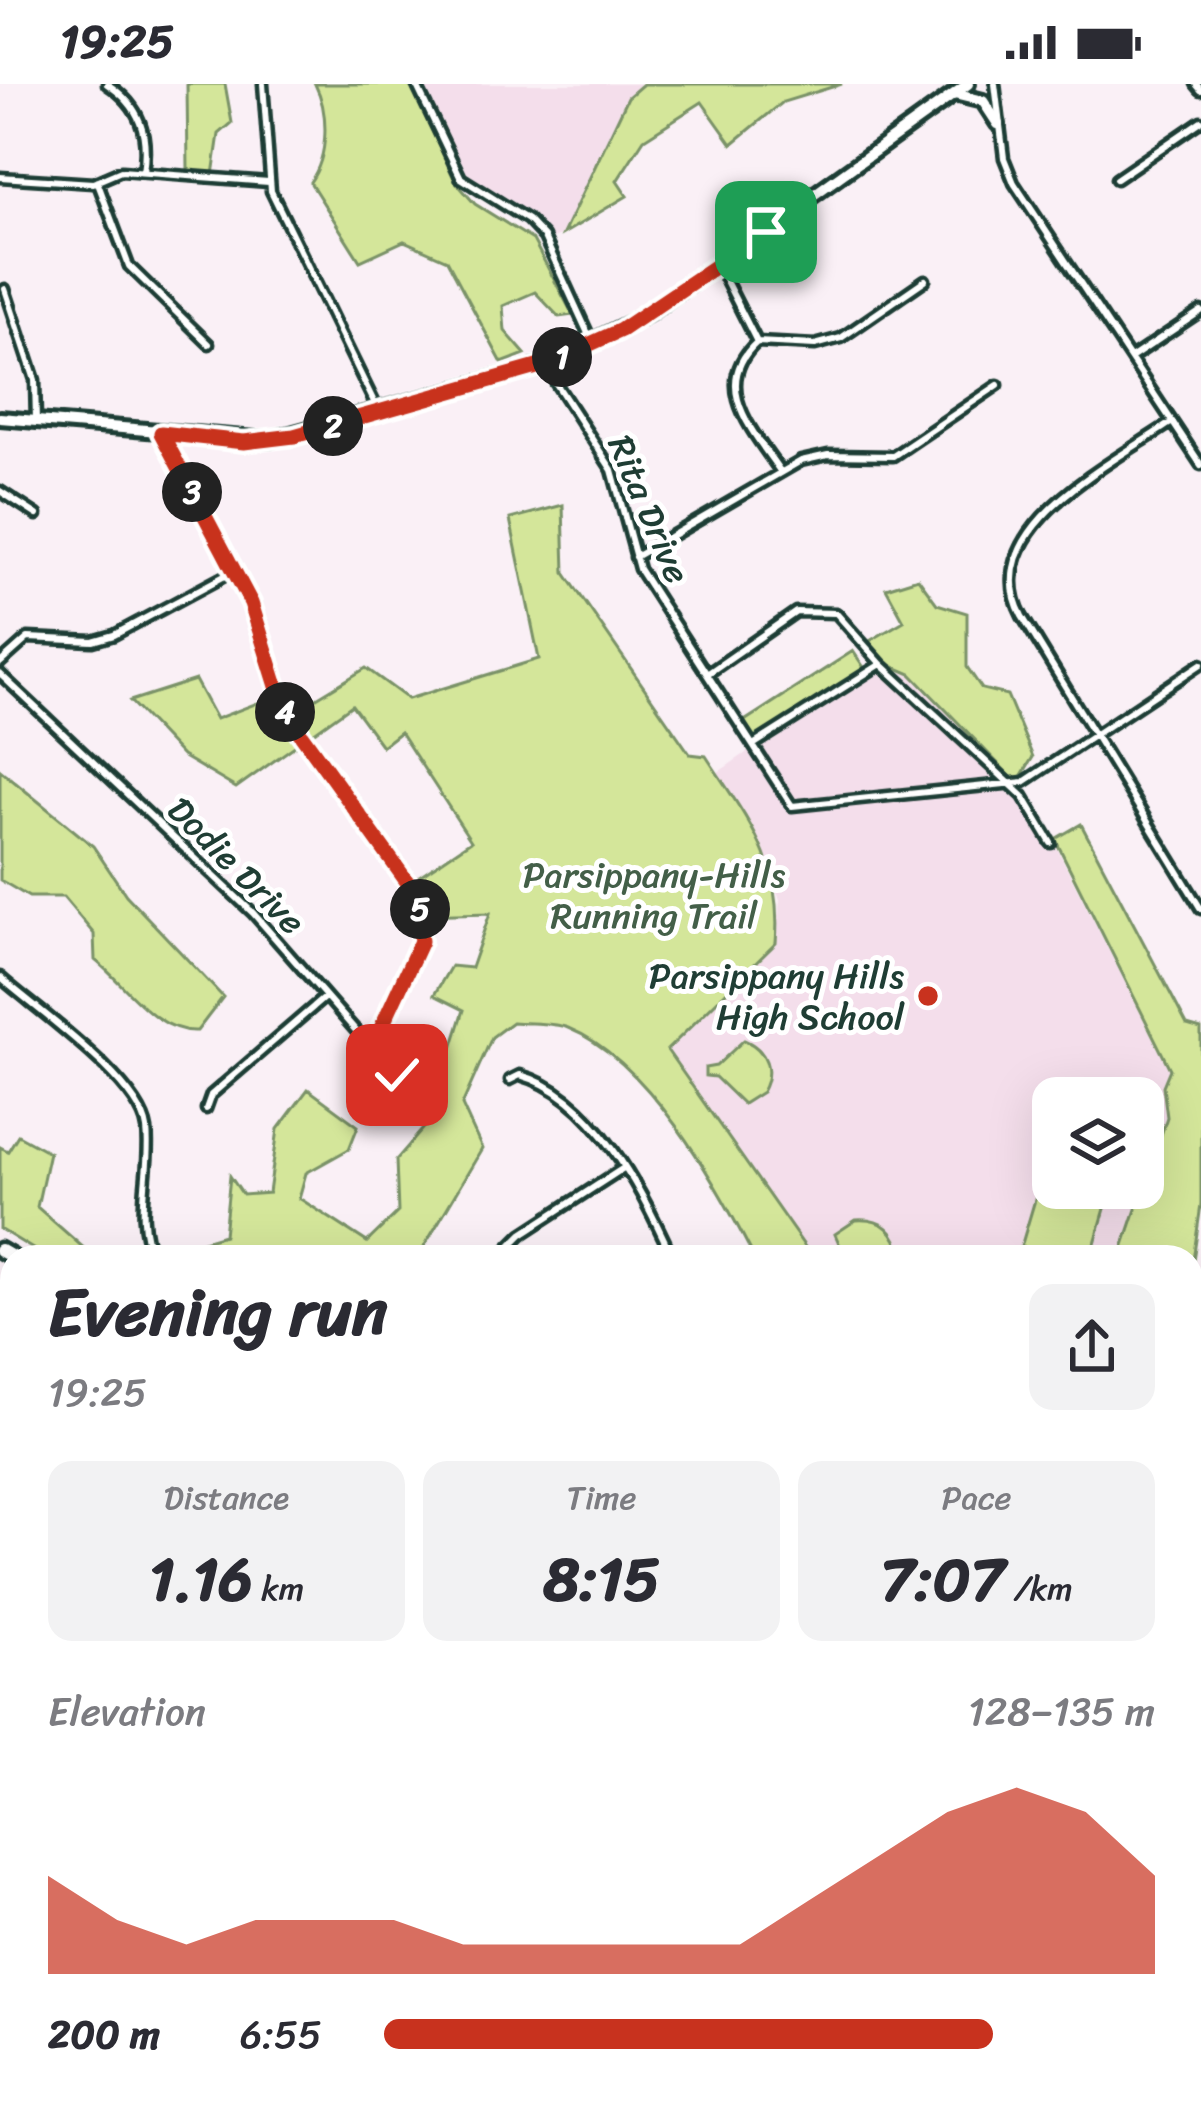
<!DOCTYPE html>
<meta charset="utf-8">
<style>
:root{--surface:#fff;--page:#f2f2f3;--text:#2b2b33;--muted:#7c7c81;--accent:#c8321e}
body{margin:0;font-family:Sriracha,sans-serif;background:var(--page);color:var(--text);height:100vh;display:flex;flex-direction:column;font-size:45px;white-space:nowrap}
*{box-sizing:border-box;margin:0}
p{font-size:39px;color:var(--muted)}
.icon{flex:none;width:66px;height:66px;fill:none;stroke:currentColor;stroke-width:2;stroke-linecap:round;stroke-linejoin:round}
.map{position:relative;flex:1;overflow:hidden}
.panel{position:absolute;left:0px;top:1161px;width:1203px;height:861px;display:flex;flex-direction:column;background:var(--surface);border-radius:36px 36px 0 0;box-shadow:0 12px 48px #0002}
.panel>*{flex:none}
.fabs{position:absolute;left:1032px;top:993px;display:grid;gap:24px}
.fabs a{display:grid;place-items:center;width:132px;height:132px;border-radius:24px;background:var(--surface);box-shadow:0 12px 48px #0002;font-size:60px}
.pin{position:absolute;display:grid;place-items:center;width:102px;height:102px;color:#fff;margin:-51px;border-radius:24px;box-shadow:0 6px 18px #0006}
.km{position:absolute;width:60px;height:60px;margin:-30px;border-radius:50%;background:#222;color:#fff;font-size:33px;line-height:60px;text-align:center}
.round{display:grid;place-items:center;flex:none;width:126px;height:126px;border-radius:24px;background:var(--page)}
.overview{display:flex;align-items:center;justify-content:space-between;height:204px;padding:0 48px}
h1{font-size:66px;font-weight:800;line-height:90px}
.figures{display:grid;grid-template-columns:repeat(3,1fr);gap:18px;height:204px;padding:12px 48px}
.figures div{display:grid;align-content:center;border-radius:24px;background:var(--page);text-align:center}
.figures b{font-size:60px;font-weight:800}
.figures small{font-size:33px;font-weight:400}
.figures p{font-size:33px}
.chart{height:336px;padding:24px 48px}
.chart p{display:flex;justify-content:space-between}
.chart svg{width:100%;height:216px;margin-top:12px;fill:var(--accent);opacity:.7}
ul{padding:0 48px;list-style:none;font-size:39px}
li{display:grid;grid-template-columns:192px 144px 1fr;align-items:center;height:90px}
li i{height:30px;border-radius:15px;background:var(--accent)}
.status{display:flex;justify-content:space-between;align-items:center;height:84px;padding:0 60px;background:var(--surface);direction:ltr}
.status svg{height:33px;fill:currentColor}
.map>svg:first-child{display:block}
.built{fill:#f4deeb;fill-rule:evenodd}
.green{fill:#d4e69a;stroke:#7a9267;stroke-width:3}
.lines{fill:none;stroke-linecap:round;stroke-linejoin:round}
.stream{stroke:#559095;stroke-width:3}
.minor-casing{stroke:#1f3d34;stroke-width:15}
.primary-casing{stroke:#1f3d34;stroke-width:20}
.motorway-casing{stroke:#1f3d34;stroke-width:21}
.minor{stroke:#fff;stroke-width:6}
.primary{stroke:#fff;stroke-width:10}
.motorway{stroke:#fff;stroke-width:12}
.route-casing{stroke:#fff;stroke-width:24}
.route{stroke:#c8321e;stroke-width:15}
.poi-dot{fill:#c8321e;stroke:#fff;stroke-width:4.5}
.labels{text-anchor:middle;stroke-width:10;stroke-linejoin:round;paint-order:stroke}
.street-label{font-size:36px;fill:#1f3d34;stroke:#fff}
.park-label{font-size:36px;fill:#435f48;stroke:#fff}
.poi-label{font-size:36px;fill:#1f3d34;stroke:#fff;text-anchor:end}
</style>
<div class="status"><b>19:25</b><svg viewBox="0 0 49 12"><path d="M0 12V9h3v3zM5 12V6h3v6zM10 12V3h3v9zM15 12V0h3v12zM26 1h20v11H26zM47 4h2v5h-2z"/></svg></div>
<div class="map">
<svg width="1201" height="2021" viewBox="0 0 1201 2021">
<rect width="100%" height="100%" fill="#faf0f6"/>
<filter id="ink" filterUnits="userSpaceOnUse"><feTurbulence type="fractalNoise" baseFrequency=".00833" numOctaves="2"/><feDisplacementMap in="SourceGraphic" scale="24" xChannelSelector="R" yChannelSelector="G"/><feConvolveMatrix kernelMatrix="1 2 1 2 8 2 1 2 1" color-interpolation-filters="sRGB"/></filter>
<g filter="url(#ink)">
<path class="built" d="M424,0H643L628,13L563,150L553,154L465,92Z
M873,582L911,590L1028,707L1184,1015L1137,1173H772L744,1127L667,966L776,858L780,815L717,689ZM1053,1014H1143V1104H1053Z
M0,1715L12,1719V2002L0,1997Z
M36,2010H205L201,2021H64Z"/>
<path class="green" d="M187,0H225L232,39L219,50L213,91L188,86Z
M315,0H411L455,97L475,120L533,156L573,231L559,233L535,208L503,222L505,247L525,270L502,279L447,176L404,157L360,177L310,98C329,72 329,28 315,0Z
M643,0H842L783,18L732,60L702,18L644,55L617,97L627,112L563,150L628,13Z
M563,421L565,489L690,670L706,672C748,737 783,777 776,859L667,966L812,1173H754C716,1099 648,976 568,944C552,938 530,940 512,938L492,953L462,1021L482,1065L418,1173H149L224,1151L230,1092L243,1111L269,1109L278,1045L308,1005L358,1042L349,1065L306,1089L299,1114L367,1158L398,1128L396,1076L429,1038L464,926L434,911L451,882L471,884L490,829L420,831L409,799L471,757L400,648L382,662L352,621L236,704L182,672L130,617L195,596L216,635L276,612L287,632L366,584L408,615L539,575L510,435Z
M918,494L937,520L967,529V583L982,605L1007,611L1033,673L1017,699L911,590L885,579L868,558L904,537L886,504Z
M853,567L865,585L755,656L743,638Z
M0,686L93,762L126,811L223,913L197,947C156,949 125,900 95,876L94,850L63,813H29L0,796Z
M1081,740L1187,941L1201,945V1121L1191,1190V1173H1120L1167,1033L1163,1002L1170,985L1055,755Z
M744,956C767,966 774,986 762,1008L743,1020L715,993L705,992V984L716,982Z
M18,1051L49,1068L37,1123L94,1173H46L0,1145V1063L8,1067Z
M1053,1055V1104H1111L1091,1173H1018Z
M856,1136C882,1134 898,1147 900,1173H845L835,1150Z
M205,2010H698L702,2021H201Z"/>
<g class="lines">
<path class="stream" d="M0,1395L12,1396"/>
<g class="minor-casing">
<path id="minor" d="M107,0C141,22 149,50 143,88
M263,0L271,107L378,326
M416,0L461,94L528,136L544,153L591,256
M995,0L1004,74L1014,99L1201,381
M1196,0L1201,6
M0,93L93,99L121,87L269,98
M1116,95L1201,37
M97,97L129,182L209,260
M718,181L757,258
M5,205L35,296L36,337
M757,258L815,261L841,254L925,196
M757,258C710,301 752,346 780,387
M1131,274L1201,227
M544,281L612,386L639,485L792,722L1024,698L1201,580
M1172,338C1113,379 976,445 1022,532L1201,825
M161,349L251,519L285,628L414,806L421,857L371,966
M0,407L37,431
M635,473L801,377L828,371L893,372L998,301
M0,579L28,554L93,557L114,551L234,487
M0,590L253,829L392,988L422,1003L432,996
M707,590L796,528L836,529L881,580L1023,712L1051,759
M753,661L881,580
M0,893C36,925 141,998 147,1045C152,1088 133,1131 153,1173
M510,996L520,991C594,1011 643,1108 672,1173
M206,1025L211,1011L325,913
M499,1173L522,1150L622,1085
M1191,1621L1201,1623
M1191,1740L1201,1717
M1191,1758L1201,1762
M1191,1864L1201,1869
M1186,2010L1201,2016
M885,2021L889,2010
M1106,2021L1110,2010"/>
</g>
<g class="primary-casing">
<path id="primary" d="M954,10L983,17L998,40
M0,334L269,356L544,281L648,230L968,0"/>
</g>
<g class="motorway-casing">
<path id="motorway" d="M0,1166L12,1173
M0,1285L12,1292
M718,2010L722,2021
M754,2010L758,2021"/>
</g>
<use href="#minor" class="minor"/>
<use href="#primary" class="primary"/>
<use href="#motorway" class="motorway"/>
</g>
</g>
<g class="lines" filter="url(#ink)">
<g class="route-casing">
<path id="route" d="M397,991L371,966L421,857L413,806L285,628L251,519L161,349L244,358L294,352L544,281L621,246L766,148"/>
</g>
<use href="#route" class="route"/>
</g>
<circle class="poi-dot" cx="928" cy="912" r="12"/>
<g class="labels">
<g class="street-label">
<text transform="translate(650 425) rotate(67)" y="13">Rita Drive</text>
<text transform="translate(237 781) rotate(45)" y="13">Dodie Drive</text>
</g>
<g class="park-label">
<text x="654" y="803">Parsippany-Hills<tspan x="654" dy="41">Running Trail</tspan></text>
</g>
<g class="poi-label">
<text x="904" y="904">Parsippany Hills<tspan x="904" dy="41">High School</tspan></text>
</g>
</g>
</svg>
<div class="fabs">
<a><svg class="icon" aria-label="layers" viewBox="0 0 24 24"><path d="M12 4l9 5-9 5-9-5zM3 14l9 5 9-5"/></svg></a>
</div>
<div class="pin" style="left:766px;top:148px;background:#1e9e55"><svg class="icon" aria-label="arrive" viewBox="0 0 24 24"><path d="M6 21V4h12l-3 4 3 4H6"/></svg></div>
<div class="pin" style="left:397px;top:991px;background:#d93025"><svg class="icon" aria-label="check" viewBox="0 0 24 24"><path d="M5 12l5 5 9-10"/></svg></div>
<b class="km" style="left:562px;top:273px">1</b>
<b class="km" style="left:333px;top:342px">2</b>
<b class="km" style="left:192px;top:408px">3</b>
<b class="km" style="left:285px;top:628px">4</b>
<b class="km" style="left:420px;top:825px">5</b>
<section class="panel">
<div class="overview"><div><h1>Evening run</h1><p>19:25</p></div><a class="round"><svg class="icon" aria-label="share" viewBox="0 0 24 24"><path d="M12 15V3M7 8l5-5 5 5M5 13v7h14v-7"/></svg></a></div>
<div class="figures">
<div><p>Distance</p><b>1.16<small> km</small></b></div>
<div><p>Time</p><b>8:15</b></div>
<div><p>Pace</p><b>7:07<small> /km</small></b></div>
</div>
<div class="chart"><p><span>Elevation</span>128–135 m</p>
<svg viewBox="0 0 160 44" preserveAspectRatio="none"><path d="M0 44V24L10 33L20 38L30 33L40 33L50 33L60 38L70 38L80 38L90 38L100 38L110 29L120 20L130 11L140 6L150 11L160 24V44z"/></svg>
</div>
<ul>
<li><b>200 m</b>6:55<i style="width:79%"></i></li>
</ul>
</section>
</div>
